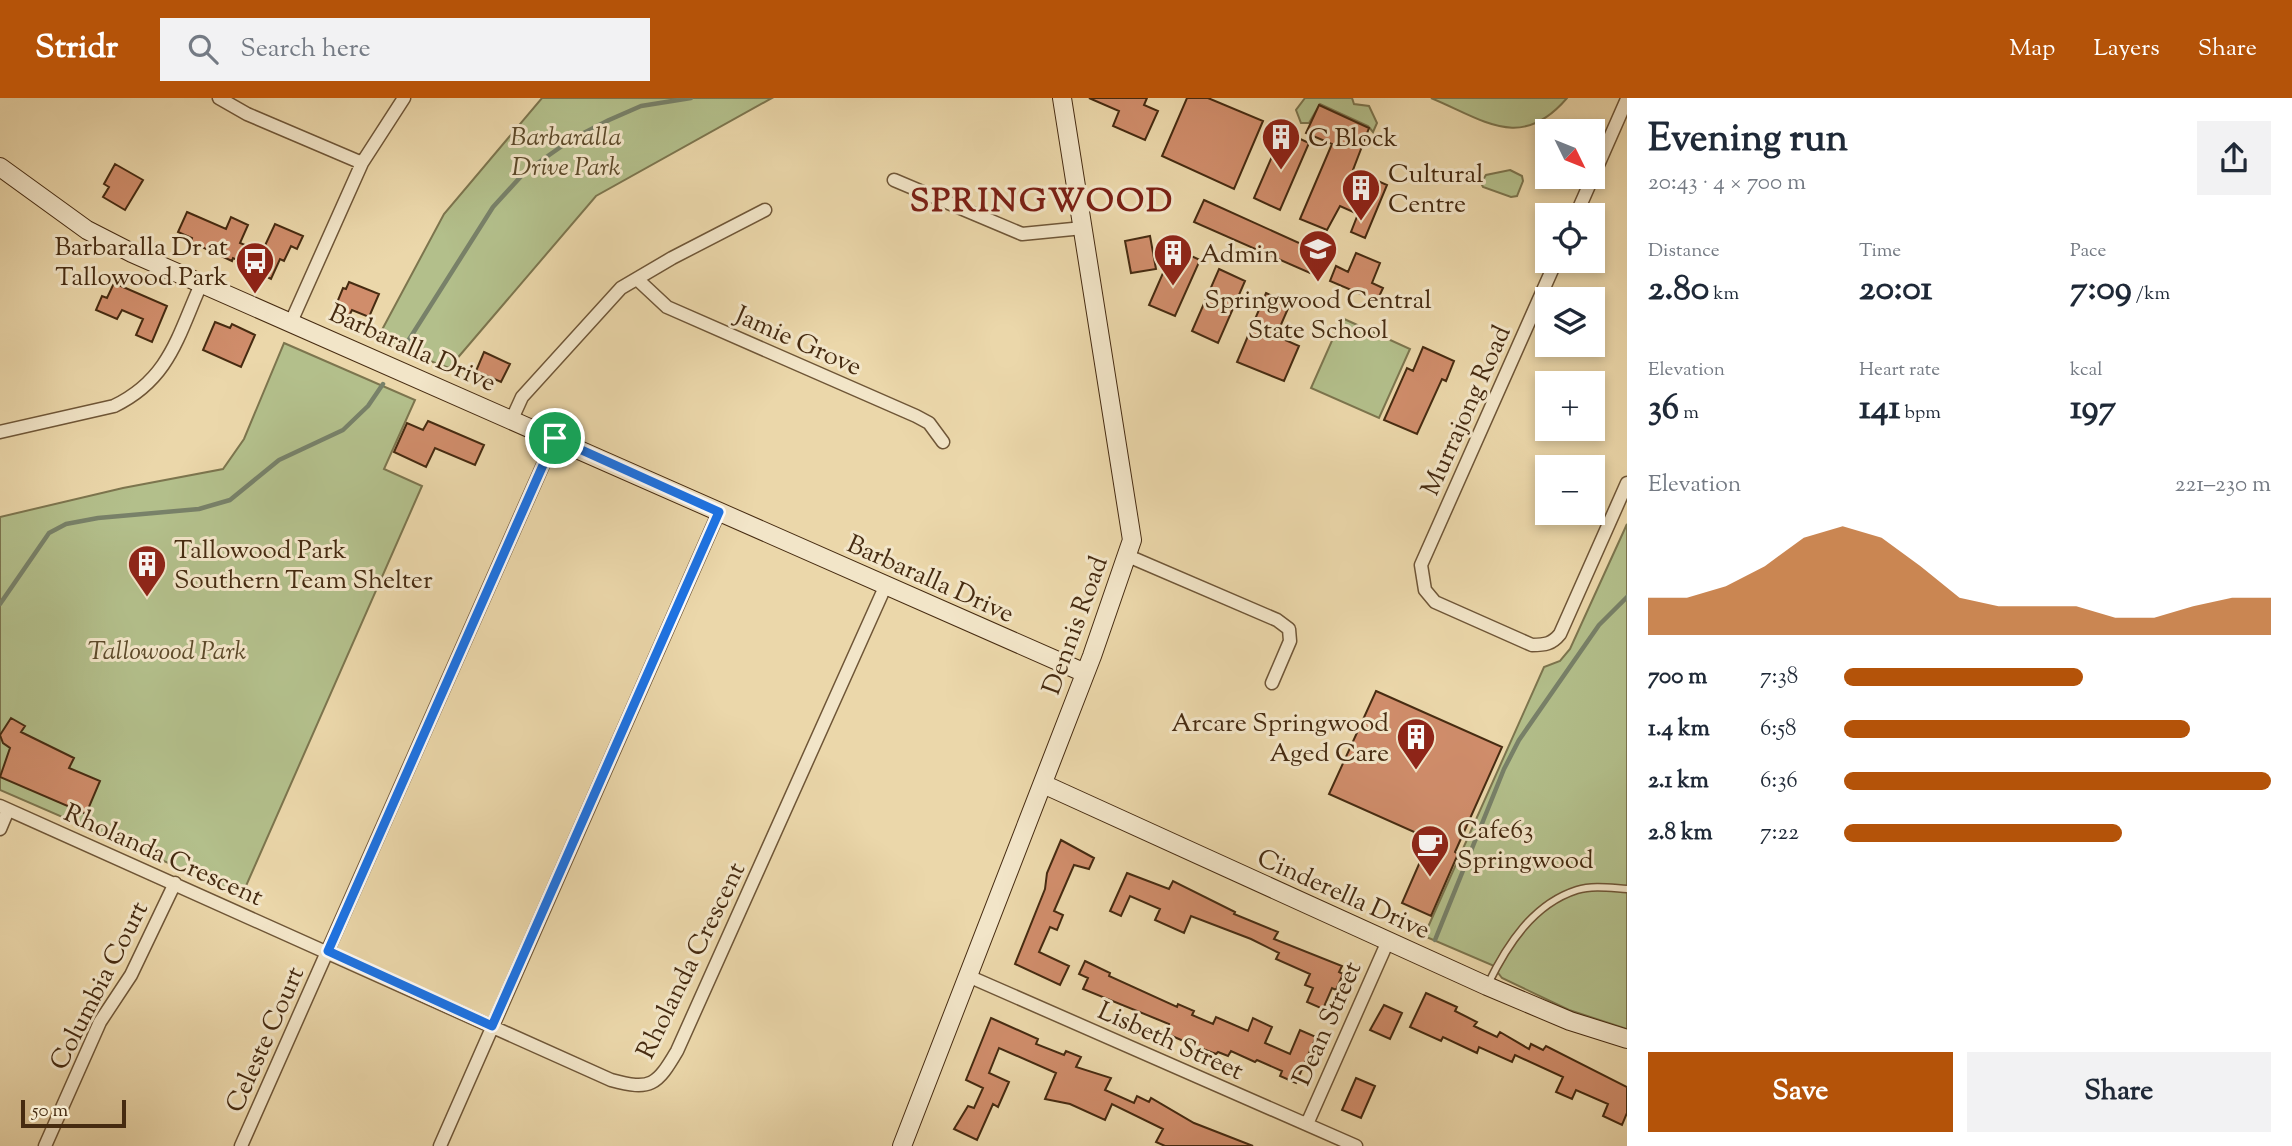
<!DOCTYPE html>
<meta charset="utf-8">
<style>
:root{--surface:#fff;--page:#f2f2f3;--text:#1f2937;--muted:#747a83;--accent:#b45309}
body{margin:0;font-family:"Sorts Mill Goudy",serif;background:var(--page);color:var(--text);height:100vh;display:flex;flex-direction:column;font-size:26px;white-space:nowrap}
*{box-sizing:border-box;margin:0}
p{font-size:23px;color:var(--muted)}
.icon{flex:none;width:38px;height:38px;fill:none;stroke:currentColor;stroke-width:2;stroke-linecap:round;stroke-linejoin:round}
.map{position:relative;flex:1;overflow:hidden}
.drawer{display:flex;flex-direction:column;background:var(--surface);width:665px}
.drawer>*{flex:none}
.needle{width:46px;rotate:133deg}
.controls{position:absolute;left:1535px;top:21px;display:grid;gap:14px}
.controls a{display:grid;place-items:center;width:70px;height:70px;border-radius:0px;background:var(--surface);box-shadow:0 4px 10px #0003;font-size:35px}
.scale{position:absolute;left:21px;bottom:18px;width:105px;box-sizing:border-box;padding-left:7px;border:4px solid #462b11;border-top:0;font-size:19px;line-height:24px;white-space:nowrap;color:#462b11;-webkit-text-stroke:5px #f2e5c8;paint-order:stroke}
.pin{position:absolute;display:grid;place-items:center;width:60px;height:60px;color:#fff;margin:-30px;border:4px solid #fff;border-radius:50%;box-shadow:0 2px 7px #0007}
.round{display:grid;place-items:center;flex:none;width:74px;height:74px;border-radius:0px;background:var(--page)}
.head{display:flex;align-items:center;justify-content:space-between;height:119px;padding:0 21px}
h1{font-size:38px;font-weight:700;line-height:52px}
.figures{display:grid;grid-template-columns:repeat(3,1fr);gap:10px;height:119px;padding:7px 21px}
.figures div{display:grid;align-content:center}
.figures b{font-size:35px;font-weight:700}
.figures small{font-size:19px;font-weight:400}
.figures p{font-size:19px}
.chart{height:196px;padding:14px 21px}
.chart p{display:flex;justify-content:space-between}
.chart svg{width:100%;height:126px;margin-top:7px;fill:var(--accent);opacity:.7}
.primary-button{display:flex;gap:14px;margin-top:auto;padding:14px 21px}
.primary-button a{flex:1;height:80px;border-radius:0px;background:var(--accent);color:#fff;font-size:28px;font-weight:700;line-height:80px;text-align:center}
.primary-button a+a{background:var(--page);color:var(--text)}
ul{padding:0 21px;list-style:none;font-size:23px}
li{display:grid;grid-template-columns:112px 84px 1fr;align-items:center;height:52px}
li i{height:18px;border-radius:9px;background:var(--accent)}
header{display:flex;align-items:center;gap:42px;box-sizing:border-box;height:98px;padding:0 35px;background:var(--accent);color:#fff}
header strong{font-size:33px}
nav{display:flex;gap:38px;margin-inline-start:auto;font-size:24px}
.search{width:490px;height:63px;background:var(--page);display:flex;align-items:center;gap:18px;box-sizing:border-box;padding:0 24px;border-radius:0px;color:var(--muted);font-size:26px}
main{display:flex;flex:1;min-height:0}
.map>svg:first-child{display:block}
.green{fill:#b3bf8b;stroke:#7c754e;stroke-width:2}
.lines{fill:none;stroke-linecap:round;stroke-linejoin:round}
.stream{stroke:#788169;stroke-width:4.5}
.building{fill:#d08d6b;stroke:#462b11;stroke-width:2}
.lane-casing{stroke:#6f5637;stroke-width:9}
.street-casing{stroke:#6f5637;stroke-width:15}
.secondary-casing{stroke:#462b11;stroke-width:20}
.lane{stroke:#f2e5c8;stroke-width:6}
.street{stroke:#f2e5c8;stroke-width:12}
.secondary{stroke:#f2e5c8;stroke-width:18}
.route-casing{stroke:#fff;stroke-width:14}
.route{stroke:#1a73e8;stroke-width:9}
.labels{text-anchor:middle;stroke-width:6;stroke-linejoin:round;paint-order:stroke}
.park-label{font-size:26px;font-style:italic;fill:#5c4929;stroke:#f2e5c8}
.poi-label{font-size:26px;fill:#462b11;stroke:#f2e5c8;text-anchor:start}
.street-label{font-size:26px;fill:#462b11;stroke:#f2e5c8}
.district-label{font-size:33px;font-weight:bold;letter-spacing:2px;fill:#7a1f14;stroke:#f2e5c8}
</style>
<header>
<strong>Stridr</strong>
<div class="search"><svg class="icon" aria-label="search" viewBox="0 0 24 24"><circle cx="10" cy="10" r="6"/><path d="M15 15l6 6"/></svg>Search here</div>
<nav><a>Map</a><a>Layers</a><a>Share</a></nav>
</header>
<main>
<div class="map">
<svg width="1627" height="1048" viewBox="0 0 1627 1048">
<rect width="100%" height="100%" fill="#ebd7aa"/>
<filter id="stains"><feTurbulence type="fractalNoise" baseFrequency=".00286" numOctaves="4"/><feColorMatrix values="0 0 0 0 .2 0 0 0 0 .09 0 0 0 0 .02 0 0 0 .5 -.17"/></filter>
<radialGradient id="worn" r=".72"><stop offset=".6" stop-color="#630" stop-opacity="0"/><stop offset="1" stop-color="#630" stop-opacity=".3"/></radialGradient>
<path class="green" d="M542,0H772L596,98L449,270L376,243L444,116Z
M1305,0H1352L1354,6L1369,8L1377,25L1373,34L1368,28L1320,6L1309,25H1301L1296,12Z
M1431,0H1567C1521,54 1484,22 1431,0Z
M1510,72L1522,78L1523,83L1517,98L1511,99L1483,89L1481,85L1486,77Z
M1342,220L1410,251L1379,320L1311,290Z
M284,245L415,302L384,371L422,388L242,797L0,692V419L123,390L223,371L244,341Z
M1627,426V931L1569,912L1502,880L1492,867L1424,838L1544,569L1560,563L1570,551Z"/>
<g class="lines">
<path class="stream" d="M403,251L493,109L525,74L572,41L609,22L641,8L691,0
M0,506L49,435L66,426L98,420L199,411L230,402L279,362L343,332L368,308L383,286
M1435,842L1504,671L1519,642L1599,527L1627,499"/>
</g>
<path class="building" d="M1089,0H1147L1144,7L1158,13L1145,42L1113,28L1119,13Z
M1187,0H1208L1263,23L1234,91L1162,58Z
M1319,7L1369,30L1353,72L1387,87L1365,140L1351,134L1358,116L1340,108L1327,132L1300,121L1332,46L1306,35Z
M1283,33L1309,45L1280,112L1254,100Z
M115,66L143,82L125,112L103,99L109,89L104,86Z
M1204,102L1319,154L1310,175L1194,124Z
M187,114L226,131L231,119L248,127L240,145L262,154L275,126L303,138L297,151L291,148L284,163L280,161L271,181L254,173L255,170L233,160L232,163L191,144L192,140L178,134Z
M1150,138L1156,171L1131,175L1125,143Z
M1174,150L1200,162L1175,218L1149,207Z
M1356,155L1380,165L1372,185L1383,190L1377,203L1330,183L1336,168L1348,174Z
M1219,171L1245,183L1218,245L1192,233Z
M349,184L379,196L369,219L352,212L349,218L334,212L343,190L346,191Z
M114,185L167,208L152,244L136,237L143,221L122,212L117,221L96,212L102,198L107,200Z
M1266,195L1290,206L1276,238L1299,248L1284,283L1237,264Z
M215,224L230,230L232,226L255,237L241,269L203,252Z
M1423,249L1454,263L1446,283L1442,281L1417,336L1384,322L1407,270L1413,273Z
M484,254L510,266L501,284L476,273Z
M428,323L484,347L475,367L435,350L426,369L394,354L407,325L423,332Z
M1376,593L1502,649L1455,754L1458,756L1431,818L1402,805L1430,741L1329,696Z
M11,620L25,628L21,634L74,660L69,670L100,683L86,716L0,679L10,650L3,645L0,637Z
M1061,742L1094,760L1089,771L1074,767L1054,813L1063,817L1057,832L1050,829L1039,854L1069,868L1060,887L1015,866L1045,791L1047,775Z
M1127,775L1169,791L1173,783L1235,814L1234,816L1278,834L1274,841L1342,868L1339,874L1343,876L1336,892L1332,890L1323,911L1307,904L1313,890L1305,887L1310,876L1276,861L1279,855L1251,841L1191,818L1184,835L1155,822L1160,811L1130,798L1121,818L1110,813Z
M1085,863L1110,875L1109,878L1177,909L1178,906L1194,913L1192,917L1213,926L1216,919L1248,933L1253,920L1272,929L1265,945L1290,956L1300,932L1316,939L1296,985L1280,978L1282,973L1257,962L1255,964L1231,953L1228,958L1218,954L1216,956L1195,948L1165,935L1169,926L1083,891L1088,880L1079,876Z
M1426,895L1457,909L1455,913L1477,924L1474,928L1497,939L1500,934L1529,951L1531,946L1543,952L1546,948L1627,989V1015L1622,1027L1603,1018L1608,1006L1576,992L1572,1001L1556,994L1563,979L1515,957L1512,964L1479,949L1477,955L1443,939L1441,943L1410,929Z
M1384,907L1402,915L1390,941L1370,932Z
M991,920L1038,941L1036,946L1064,957L1066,953L1081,959L1076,969L1111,980L1105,992L1134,1005L1137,998L1149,1004L1151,1000L1194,1025L1253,1048H1165L1156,1044L1163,1031L1112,1006L1105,1022L1070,1006L1045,1001L1056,975L999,950L989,975L1009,984L998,1009L993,1006L977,1042L954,1031L968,1008L974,1010L983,990L966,982Z
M1356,980L1375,988L1361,1020L1342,1012Z"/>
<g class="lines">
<g class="lane-casing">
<path id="lane" d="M1488,886C1507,847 1533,806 1577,792C1593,787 1611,790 1627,791"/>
</g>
<g class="street-casing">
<path id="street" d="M219,0L247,16L362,65
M894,82L1022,136L1083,130
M1576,117L1627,1
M1556,163L1421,467L1425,492L1435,504L1532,547C1545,547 1552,546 1560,536L1627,385
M637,181L667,209L916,318L929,325L943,344
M291,224L362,65L404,0
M512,321L522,299L621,190L672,160L765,112
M0,334L114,308C170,281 178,237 202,184
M1128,458L1277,522L1289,531L1290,543L1272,585
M0,708L611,982C651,993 657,987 677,953L885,489
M0,731L8,712
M968,878L1356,1048
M1307,1026L1388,843
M45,1048L100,924L131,877L175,785
M241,1048L555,340
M440,1048L719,414"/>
</g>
<g class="secondary-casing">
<path id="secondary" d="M0,69L87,132L132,155L1085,575
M1043,686L1487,888L1570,923L1627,941
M902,1048L1092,558L1132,442L1062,0"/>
</g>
<use href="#lane" class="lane"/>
<use href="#street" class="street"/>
<use href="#secondary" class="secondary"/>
</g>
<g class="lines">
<g class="route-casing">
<path id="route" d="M555,340L719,414L492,928L328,853Z"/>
</g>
<use href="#route" class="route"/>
</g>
<defs>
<g id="building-pin" transform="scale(2.0125)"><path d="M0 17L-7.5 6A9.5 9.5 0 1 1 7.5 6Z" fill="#8f2418" stroke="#f2e5c8"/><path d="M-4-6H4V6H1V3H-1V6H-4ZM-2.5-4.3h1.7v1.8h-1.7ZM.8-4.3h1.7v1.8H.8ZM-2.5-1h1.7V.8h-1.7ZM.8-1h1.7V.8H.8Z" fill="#fff"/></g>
<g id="school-pin" transform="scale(2.0125)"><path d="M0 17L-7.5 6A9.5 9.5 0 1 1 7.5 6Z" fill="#8f2418" stroke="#f2e5c8"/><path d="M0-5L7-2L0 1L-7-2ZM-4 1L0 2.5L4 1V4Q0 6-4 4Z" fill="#fff"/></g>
<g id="bus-pin" transform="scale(2.0125)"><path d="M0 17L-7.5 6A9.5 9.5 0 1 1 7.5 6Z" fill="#8f2418" stroke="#f2e5c8"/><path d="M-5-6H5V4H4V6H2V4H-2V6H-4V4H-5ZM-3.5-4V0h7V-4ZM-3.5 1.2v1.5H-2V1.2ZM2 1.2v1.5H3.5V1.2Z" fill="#fff"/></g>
<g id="cafe-pin" transform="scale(2.0125)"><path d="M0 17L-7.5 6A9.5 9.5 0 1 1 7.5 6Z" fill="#8f2418" stroke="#f2e5c8"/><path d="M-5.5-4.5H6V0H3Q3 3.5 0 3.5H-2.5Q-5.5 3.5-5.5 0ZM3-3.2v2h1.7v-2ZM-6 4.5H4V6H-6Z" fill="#fff"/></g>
</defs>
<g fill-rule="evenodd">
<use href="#building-pin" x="1281" y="39"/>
<use href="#building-pin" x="1361" y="90"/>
<use href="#school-pin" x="1318" y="151"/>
<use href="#building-pin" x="1173" y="155"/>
<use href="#bus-pin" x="255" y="163"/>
<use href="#building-pin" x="147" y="466"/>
<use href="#building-pin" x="1416" y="639"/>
<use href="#cafe-pin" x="1430" y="746"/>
</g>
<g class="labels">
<g class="park-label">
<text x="566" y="47">Barbaralla<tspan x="566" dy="30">Drive Park</tspan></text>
<text x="167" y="561">Tallowood Park</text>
</g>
<g class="poi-label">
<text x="1308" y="48">C Block</text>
<text x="1388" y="84">Cultural<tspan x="1388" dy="30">Centre</tspan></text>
<text x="228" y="157" text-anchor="end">Barbaralla Dr at<tspan x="228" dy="30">Tallowood Park</tspan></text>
<text x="1200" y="164">Admin</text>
<text x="1318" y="210" text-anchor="middle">Springwood Central<tspan x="1318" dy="30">State School</tspan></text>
<text x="174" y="460">Tallowood Park<tspan x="174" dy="30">Southern Team Shelter</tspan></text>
<text x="1389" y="633" text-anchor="end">Arcare Springwood<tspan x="1389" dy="30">Aged Care</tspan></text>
<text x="1457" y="740">Cafe63<tspan x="1457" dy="30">Springwood</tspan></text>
</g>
<g class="street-label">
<text transform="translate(799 242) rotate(24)" y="9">Jamie Grove</text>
<text transform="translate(413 249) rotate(24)" y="9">Barbaralla Drive</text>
<text transform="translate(1465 312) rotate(-66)" y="9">Murrajong Road</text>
<text transform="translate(931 480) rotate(24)" y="9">Barbaralla Drive</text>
<text transform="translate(1074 527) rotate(-70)" y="9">Dennis Road</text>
<text transform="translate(164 756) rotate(24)" y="9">Rholanda Crescent</text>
<text transform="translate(1344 795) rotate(24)" y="9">Cinderella Drive</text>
<text transform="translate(690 862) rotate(-64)" y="9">Rholanda Crescent</text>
<text transform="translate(98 887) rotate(-63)" y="9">Columbia Court</text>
<text transform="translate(1326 925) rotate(-66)" y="9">Dean Street</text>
<text transform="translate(264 941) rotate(-66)" y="9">Celeste Court</text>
<text transform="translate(1171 942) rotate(24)" y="9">Lisbeth Street</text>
</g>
<g class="district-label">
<text x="1042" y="113">SPRINGWOOD</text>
</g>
</g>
<rect width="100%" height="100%" filter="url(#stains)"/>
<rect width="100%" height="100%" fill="url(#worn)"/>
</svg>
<div class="controls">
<a><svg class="needle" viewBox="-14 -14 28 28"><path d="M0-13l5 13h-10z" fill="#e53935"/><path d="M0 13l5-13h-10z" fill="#747a83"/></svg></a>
<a><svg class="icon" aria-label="locate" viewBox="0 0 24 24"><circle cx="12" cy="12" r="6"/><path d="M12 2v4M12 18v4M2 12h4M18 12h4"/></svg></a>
<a><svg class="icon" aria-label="layers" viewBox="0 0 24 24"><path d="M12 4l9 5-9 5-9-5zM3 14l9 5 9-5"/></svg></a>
<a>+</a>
<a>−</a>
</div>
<div class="scale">50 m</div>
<div class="pin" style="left:555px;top:340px;background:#1e9e55"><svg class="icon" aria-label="arrive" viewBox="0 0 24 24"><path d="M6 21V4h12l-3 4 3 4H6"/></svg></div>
</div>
<section class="drawer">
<div class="head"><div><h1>Evening run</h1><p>20:43 · 4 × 700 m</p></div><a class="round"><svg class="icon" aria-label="share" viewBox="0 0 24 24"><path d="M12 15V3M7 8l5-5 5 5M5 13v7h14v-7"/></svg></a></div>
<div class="figures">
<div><p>Distance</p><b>2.80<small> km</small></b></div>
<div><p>Time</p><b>20:01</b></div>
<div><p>Pace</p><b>7:09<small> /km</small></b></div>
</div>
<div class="figures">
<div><p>Elevation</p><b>36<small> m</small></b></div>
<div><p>Heart rate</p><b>141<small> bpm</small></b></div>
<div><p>kcal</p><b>197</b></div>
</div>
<div class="chart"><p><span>Elevation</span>221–230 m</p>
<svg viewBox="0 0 160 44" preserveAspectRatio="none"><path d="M0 44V31L10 31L20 27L30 20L40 10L50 6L60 10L70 20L80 31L90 34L100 34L110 34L120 38L130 38L140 34L150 31L160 31V44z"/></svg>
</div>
<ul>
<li><b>700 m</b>7:38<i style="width:56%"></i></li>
<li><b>1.4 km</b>6:58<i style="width:81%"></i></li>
<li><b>2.1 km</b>6:36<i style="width:100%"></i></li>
<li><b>2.8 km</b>7:22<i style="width:65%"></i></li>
</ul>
<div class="primary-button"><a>Save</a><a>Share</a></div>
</section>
</main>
